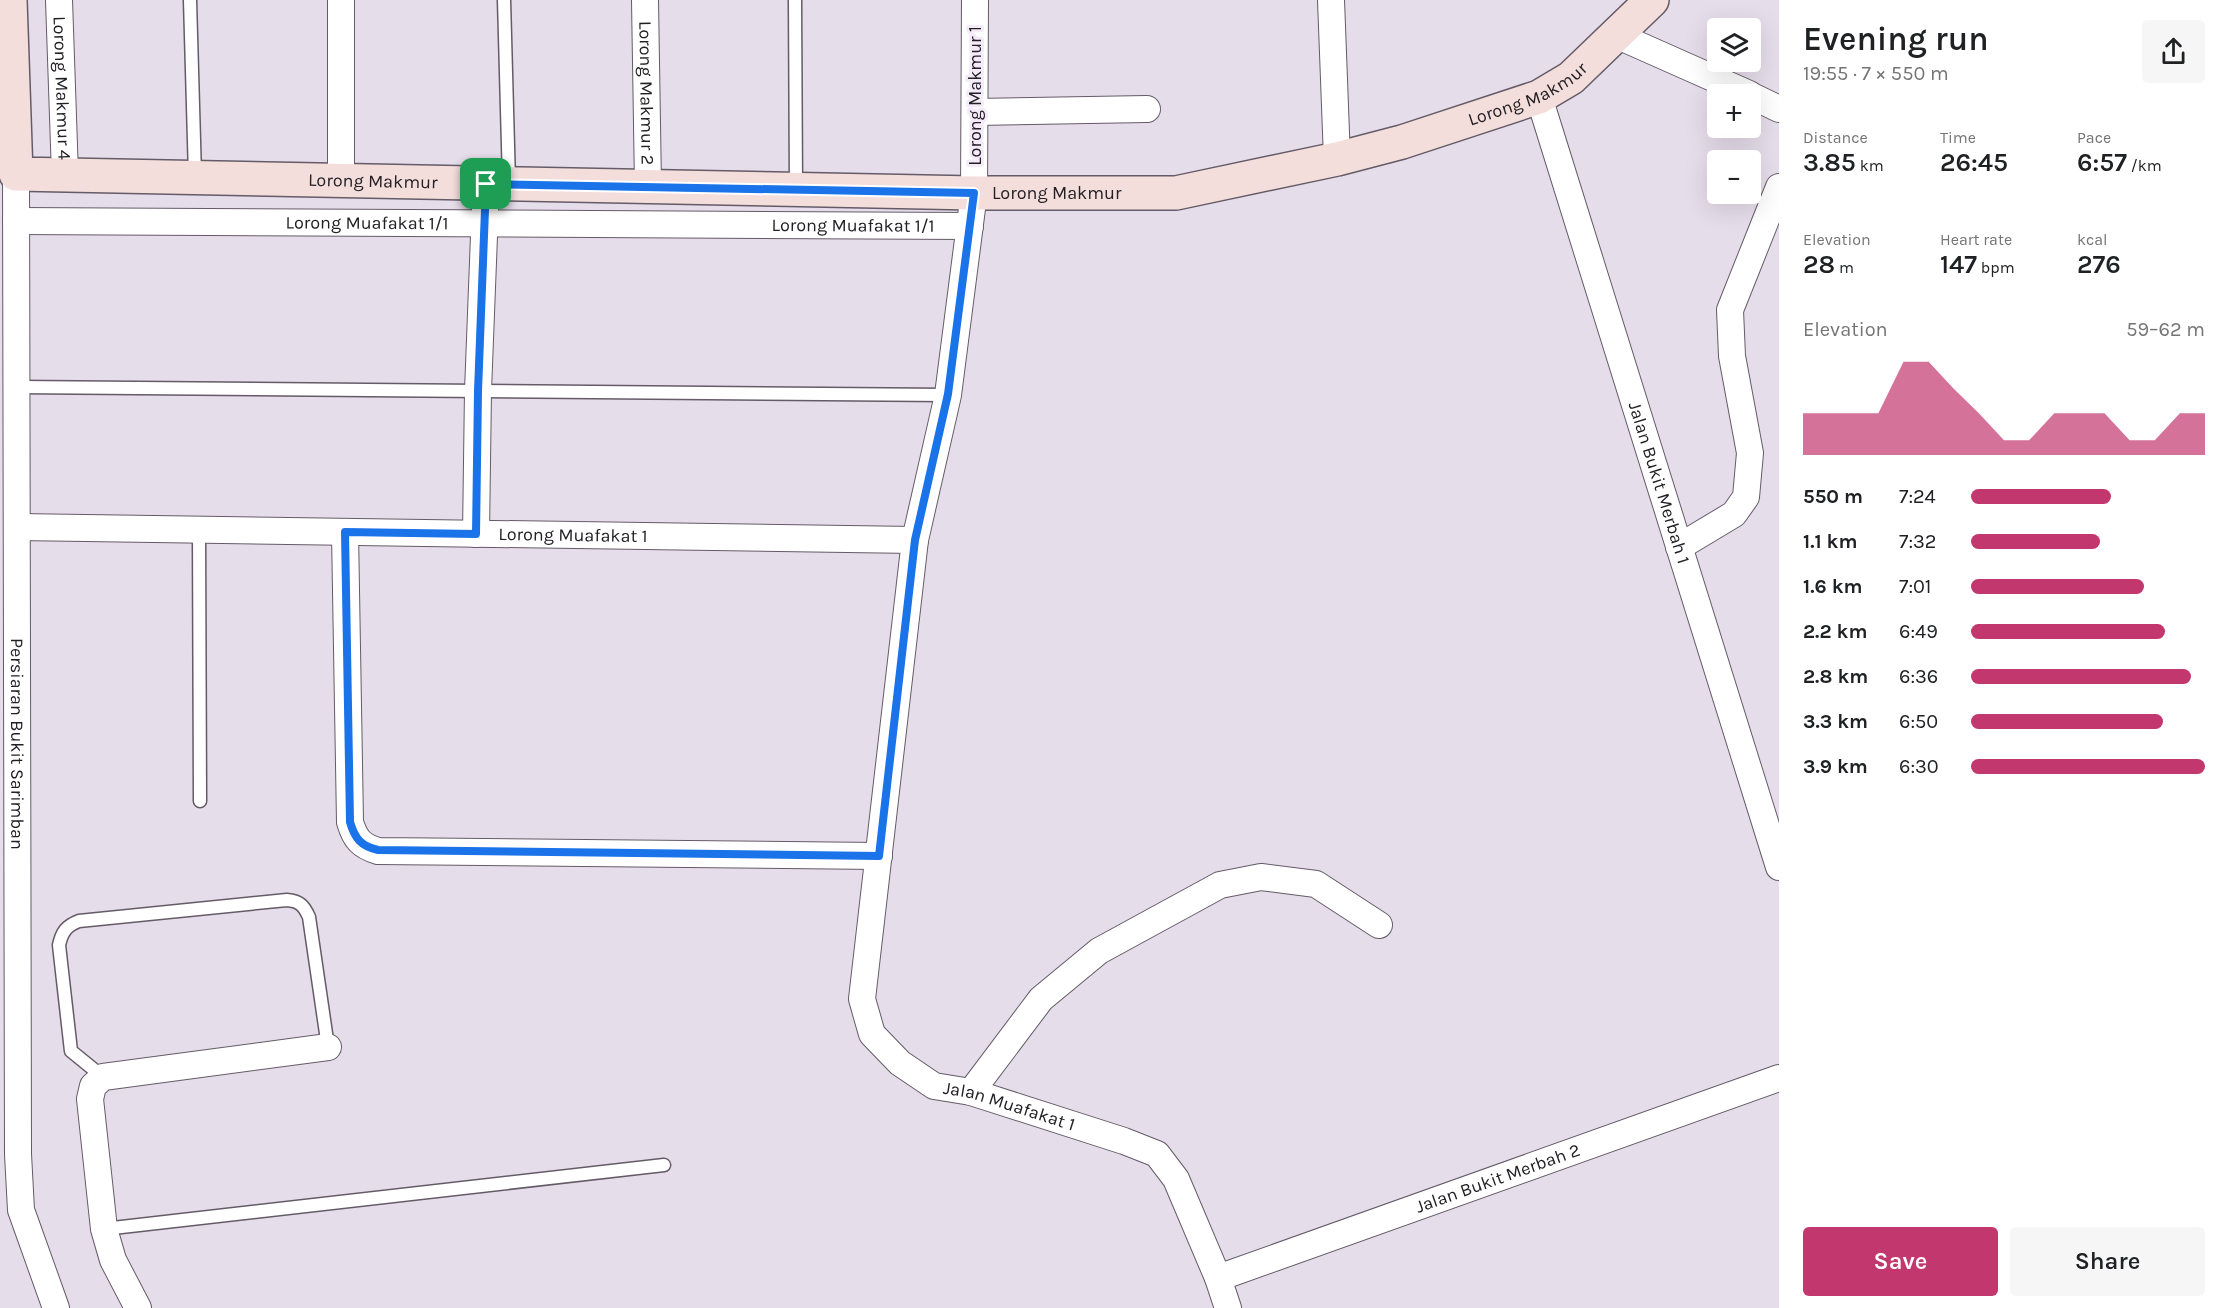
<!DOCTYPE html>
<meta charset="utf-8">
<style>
:root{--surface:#fff;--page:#f6f6f6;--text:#202124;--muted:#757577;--accent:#c2376e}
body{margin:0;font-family:Karla,sans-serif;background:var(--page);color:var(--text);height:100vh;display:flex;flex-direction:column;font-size:22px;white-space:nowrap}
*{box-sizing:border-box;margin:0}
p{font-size:20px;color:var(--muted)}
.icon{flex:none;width:33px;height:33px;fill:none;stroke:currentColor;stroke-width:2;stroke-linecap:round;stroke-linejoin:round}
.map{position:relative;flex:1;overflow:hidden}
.panel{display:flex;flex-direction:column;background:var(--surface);width:450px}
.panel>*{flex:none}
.buttons{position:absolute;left:1707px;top:18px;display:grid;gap:12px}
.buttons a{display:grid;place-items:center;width:54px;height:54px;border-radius:6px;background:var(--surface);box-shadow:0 6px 24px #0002;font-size:30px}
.pin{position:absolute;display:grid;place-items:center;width:51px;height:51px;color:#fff;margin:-26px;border-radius:12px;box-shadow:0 3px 9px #0006}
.round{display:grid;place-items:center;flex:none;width:63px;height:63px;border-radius:6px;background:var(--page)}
.head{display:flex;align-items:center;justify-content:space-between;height:102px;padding:0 24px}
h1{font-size:33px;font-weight:600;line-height:45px}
.figures{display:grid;grid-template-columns:repeat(3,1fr);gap:9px;height:102px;padding:6px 24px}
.figures div{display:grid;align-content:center}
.figures b{font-size:26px;font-weight:600}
.figures small{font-size:16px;font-weight:400}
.figures p{font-size:16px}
.chart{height:168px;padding:12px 24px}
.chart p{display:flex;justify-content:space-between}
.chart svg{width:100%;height:108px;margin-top:6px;fill:var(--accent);opacity:.7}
.button{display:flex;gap:12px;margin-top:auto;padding:12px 24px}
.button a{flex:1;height:69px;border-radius:6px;background:var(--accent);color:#fff;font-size:24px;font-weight:600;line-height:69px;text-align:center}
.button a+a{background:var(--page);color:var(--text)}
ul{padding:0 24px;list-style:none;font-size:20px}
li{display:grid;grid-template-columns:96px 72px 1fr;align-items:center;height:45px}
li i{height:15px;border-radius:8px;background:var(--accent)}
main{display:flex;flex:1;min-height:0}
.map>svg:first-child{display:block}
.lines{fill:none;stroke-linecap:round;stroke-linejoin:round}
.lane-casing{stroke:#645b67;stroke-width:15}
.street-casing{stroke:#645b67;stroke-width:28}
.secondary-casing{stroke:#645b67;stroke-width:36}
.lane{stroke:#fff;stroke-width:12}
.street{stroke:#fff;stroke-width:26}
.secondary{stroke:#f4dedc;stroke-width:33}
.route-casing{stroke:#fff;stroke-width:12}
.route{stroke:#1a73e8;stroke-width:8}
.labels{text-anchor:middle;stroke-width:6;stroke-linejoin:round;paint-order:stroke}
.street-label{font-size:18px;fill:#232025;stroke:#f4eaf8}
</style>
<main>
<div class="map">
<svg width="1779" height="1308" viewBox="0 0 1779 1308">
<rect width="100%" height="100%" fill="#e6ddea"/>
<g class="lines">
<g class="lane-casing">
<path id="lane" d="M190,0L195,176
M504,0L509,182
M795,0L796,188
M17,387L948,395
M199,530L200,801
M103,1077L71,1051L59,945C62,932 66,926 79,921L287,900C300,901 304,906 309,917L328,1047
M104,1229L664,1165"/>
</g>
<g class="street-casing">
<g id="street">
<path id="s1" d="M59,0L65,175"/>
<path id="s2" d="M645,0L648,186"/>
<path id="s3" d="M975,0L974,193L948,395L915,540L862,999L872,1034L900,1063L934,1086L971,1092L1124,1141L1157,1154L1176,1179L1218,1278L1228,1308"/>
<path d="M1331,0L1337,159"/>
<path d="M1616,35L1749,94"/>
<path d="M1750,95L1779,109"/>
<path id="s4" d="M1539,97L1779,867"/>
<path d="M975,112L1147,109"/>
<path id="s5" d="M16,174L18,1154L21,1210L56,1308"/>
<path d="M341,181V0"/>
<path id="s6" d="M16,221L970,226"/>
<path id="s7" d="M17,527L915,540"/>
<path d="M345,532L350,822C355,839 361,846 378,851L879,856"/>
<path d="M476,534L478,391L486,184"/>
<path d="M1679,547L1734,514L1746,497L1750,453L1732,356L1730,310L1779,187"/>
<path d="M971,1092L1041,999L1099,951L1220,885L1261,877L1316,884L1379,925"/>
<path id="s8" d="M1218,1278L1779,1078"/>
<path d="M138,1308L113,1260L104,1229L90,1099L93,1086L103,1077L328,1047"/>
</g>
</g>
<g class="secondary-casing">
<g id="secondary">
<path id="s9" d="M10,0L16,174L974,193H1176L1337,159L1402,142L1539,97L1571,78L1652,0"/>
</g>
</g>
<use href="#lane" class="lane"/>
<use href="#street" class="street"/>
<use href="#secondary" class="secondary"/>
</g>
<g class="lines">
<g class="route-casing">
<path id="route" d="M486,184L974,193L948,394L915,540L879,856L378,850C361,846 355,839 350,822L345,532L476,534L478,391Z"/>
</g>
<use href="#route" class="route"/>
</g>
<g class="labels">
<g class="street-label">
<text dy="6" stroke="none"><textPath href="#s1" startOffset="88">Lorong Makmur 4</textPath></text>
<text dy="6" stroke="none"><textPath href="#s9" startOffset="1701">Lorong Makmur</textPath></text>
<text dy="6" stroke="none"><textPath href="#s2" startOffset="93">Lorong Makmur 2</textPath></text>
<text transform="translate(975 96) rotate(-90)" y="6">Lorong Makmur 1</text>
<text dy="6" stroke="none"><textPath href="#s9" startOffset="531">Lorong Makmur</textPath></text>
<text dy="6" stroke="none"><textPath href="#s9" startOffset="1215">Lorong Makmur</textPath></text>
<text dy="6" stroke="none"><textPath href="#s6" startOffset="351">Lorong Muafakat 1/1</textPath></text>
<text dy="6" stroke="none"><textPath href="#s6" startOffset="837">Lorong Muafakat 1/1</textPath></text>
<text dy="6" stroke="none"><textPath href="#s4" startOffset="404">Jalan Bukit Merbah 1</textPath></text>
<text dy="6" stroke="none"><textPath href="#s7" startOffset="556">Lorong Muafakat 1</textPath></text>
<text dy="6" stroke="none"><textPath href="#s5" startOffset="570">Persiaran Bukit Sarimban</textPath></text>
<text dy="6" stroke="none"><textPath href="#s3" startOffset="1203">Jalan Muafakat 1</textPath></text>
<text dy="6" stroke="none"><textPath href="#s8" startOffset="297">Jalan Bukit Merbah 2</textPath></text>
</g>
</g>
</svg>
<div class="buttons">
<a><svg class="icon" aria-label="layers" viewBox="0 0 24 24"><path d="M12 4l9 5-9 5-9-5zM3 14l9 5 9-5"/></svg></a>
<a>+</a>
<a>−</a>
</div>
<div class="pin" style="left:486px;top:184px;background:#1e9e55"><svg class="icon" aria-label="arrive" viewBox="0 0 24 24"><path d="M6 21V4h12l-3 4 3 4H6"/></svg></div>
</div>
<section class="panel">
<div class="head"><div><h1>Evening run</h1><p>19:55 · 7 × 550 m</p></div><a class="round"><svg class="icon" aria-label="share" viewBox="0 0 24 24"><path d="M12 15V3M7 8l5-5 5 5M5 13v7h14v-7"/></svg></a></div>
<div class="figures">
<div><p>Distance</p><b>3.85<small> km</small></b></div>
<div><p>Time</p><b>26:45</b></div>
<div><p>Pace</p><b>6:57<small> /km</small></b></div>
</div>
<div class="figures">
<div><p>Elevation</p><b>28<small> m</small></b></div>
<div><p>Heart rate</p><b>147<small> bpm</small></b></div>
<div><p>kcal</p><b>276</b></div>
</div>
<div class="chart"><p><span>Elevation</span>59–62 m</p>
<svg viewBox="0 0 160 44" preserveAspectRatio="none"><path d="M0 44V27L10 27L20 27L30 27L40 6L50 6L60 17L70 27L80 38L90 38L100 27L110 27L120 27L130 38L140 38L150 27L160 27V44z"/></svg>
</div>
<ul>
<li><b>550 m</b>7:24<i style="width:60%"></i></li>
<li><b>1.1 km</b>7:32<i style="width:55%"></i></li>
<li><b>1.6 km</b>7:01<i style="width:74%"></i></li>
<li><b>2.2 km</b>6:49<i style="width:83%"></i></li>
<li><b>2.8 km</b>6:36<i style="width:94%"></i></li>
<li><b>3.3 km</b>6:50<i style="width:82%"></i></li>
<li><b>3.9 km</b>6:30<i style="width:100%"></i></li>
</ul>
<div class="button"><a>Save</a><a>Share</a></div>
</section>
</main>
